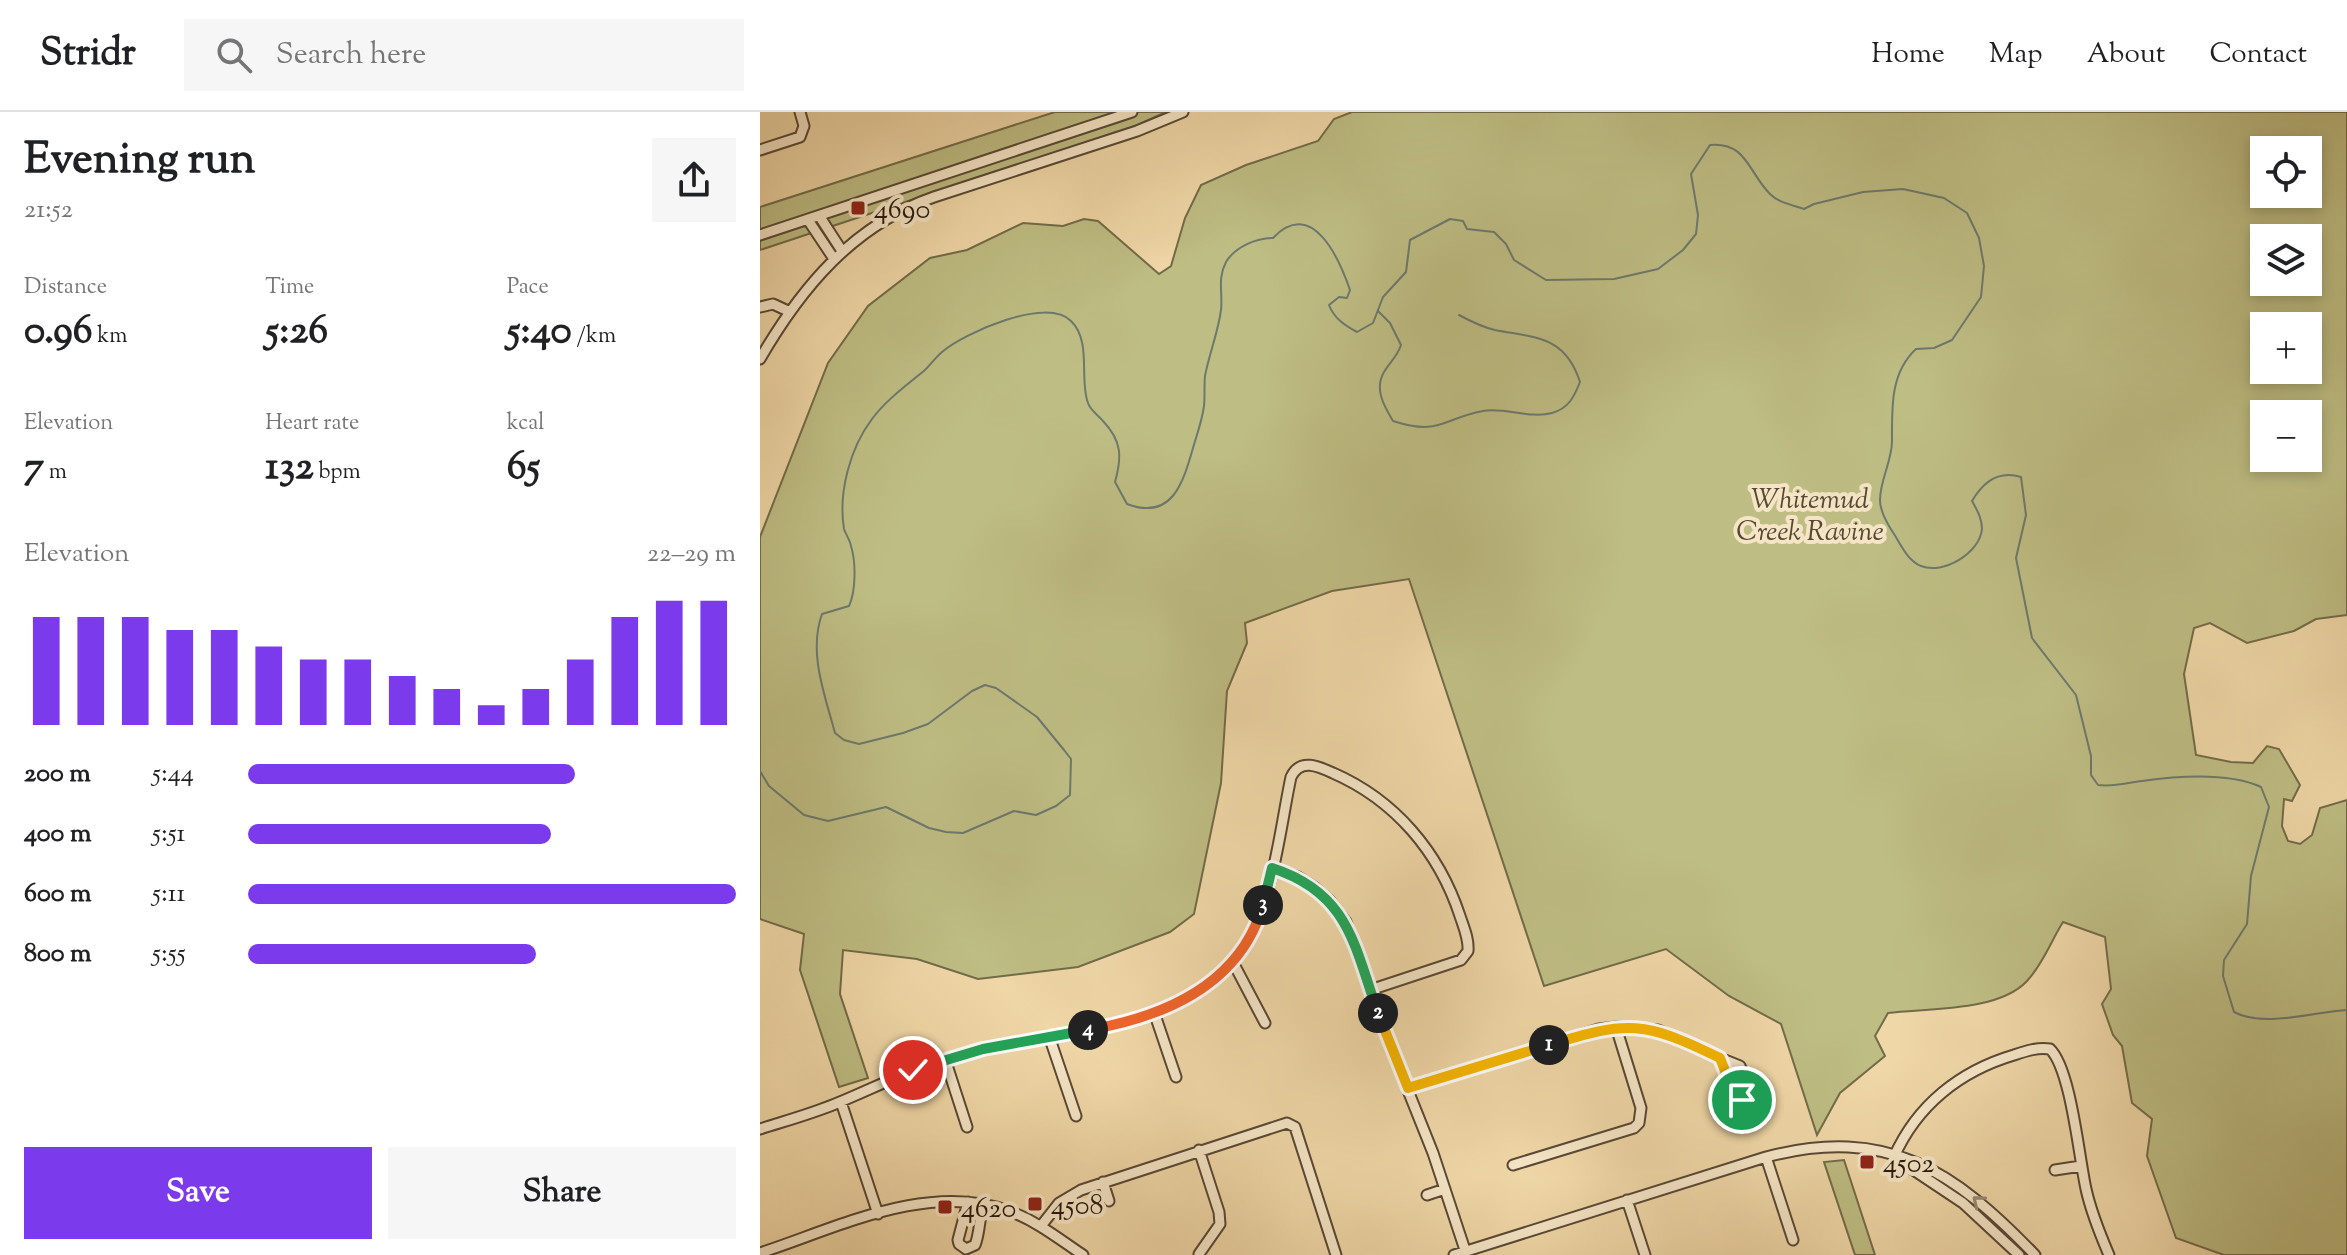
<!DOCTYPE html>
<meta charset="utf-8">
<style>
:root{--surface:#fff;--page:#f6f6f6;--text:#202124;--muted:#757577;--line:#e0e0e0;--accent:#7c3aed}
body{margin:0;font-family:"Sorts Mill Goudy",serif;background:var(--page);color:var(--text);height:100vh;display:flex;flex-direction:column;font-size:30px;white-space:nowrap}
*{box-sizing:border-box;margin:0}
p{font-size:26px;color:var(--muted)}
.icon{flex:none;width:44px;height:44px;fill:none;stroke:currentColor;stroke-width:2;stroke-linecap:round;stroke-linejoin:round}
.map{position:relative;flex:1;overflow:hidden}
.drawer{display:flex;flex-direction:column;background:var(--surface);width:760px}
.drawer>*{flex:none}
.fabs{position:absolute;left:1490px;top:24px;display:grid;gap:16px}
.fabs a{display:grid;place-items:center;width:72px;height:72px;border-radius:0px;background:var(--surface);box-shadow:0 4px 12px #0003;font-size:40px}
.pin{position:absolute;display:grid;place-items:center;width:68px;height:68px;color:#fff;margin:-34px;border:4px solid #fff;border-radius:50%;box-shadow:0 2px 8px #0007}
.km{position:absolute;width:40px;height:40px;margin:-20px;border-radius:50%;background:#222;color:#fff;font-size:22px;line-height:40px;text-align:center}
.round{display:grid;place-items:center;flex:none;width:84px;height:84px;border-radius:0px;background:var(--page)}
.overview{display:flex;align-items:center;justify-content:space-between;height:136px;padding:0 24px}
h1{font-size:44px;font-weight:700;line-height:60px}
.metrics{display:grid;grid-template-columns:repeat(3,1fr);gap:12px;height:136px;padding:8px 24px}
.metrics div{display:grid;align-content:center}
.metrics b{font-size:40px;font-weight:700}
.metrics small{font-size:22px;font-weight:400}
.metrics p{font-size:22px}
.chart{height:224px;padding:16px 24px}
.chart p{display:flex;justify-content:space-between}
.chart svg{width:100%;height:144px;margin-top:8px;stroke:var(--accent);stroke-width:6}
.button{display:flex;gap:16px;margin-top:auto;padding:16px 24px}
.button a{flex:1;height:92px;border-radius:0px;background:var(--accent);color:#fff;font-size:32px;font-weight:700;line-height:92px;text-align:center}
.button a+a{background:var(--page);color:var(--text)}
ul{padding:0 24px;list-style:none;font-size:26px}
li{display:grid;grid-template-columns:128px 96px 1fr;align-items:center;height:60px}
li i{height:20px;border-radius:10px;background:var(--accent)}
header{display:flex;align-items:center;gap:48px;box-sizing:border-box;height:112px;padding:0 40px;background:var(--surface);border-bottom:2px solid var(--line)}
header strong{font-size:38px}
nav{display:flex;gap:44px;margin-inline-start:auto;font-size:28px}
.search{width:560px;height:72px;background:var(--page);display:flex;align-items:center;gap:20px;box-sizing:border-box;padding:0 28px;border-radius:0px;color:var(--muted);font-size:30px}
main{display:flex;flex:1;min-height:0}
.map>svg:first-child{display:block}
.green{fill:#bebd83;stroke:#726b49;stroke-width:2;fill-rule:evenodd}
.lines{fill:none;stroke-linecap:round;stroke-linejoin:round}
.stream{stroke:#6c796d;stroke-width:2}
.minor-casing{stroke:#584835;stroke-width:13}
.minor{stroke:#f5e5c6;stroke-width:9}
.oneway{stroke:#988974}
.split-1-casing{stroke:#fff;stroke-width:16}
.split-2-casing{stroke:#fff;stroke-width:16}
.split-3-casing{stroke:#fff;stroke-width:16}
.split-4-casing{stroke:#fff;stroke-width:16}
.split-5-casing{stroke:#fff;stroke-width:16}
.split-1{stroke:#f5b400;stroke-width:10}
.split-2{stroke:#f5b400;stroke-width:10}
.split-3{stroke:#22a559;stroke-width:10}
.split-4{stroke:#f0652b;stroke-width:10}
.split-5{stroke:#22a559;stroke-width:10}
.poi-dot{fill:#8f2418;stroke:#f5e5c6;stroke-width:3}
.labels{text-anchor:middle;stroke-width:8;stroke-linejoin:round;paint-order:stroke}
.poi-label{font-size:28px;fill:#26190f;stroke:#f5e5c6;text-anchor:start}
.park-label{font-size:28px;font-style:italic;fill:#544a32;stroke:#f5e5c6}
</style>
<header>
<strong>Stridr</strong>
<div class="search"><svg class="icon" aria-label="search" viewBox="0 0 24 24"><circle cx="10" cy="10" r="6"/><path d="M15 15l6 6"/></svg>Search here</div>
<nav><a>Home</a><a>Map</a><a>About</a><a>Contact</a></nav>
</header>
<main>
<section class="drawer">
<div class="overview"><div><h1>Evening run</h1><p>21:52</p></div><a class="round"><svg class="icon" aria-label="share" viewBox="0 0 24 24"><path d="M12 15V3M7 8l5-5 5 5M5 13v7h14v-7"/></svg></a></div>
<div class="metrics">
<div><p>Distance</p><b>0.96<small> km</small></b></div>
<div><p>Time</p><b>5:26</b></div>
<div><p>Pace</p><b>5:40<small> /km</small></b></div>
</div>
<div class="metrics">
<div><p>Elevation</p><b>7<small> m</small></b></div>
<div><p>Heart rate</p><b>132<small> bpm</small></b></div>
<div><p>kcal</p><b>65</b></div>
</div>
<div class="chart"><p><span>Elevation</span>22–29 m</p>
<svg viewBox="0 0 160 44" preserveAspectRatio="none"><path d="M5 44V11M15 44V11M25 44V11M35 44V15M45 44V15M55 44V20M65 44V24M75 44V24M85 44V29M95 44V33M105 44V38M115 44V33M125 44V24M135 44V11M145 44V6M155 44V6"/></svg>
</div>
<ul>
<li><b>200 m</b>5:44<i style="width:67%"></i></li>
<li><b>400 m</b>5:51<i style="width:62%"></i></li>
<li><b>600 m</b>5:11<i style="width:100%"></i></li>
<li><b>800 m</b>5:55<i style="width:59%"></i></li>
</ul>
<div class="button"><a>Save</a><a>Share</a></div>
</section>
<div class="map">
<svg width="1587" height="1143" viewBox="0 0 1587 1143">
<rect width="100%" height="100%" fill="#f0d7a7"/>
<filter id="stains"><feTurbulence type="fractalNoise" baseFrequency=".0025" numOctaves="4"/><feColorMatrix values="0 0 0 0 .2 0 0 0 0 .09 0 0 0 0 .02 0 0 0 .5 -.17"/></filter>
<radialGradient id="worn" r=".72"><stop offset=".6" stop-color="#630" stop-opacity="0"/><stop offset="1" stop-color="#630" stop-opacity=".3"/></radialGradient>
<path class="green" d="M295,0H406L375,14L0,138V95Z
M592,0H1587V503L1556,507L1534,519L1487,531L1450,511L1434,516L1424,562L1436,643L1471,650L1493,651L1507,634L1519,637L1540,673L1532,689L1524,687L1522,714L1528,729L1540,732L1552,723L1560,696L1587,688V1143H1464L1416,1126L1387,1044L1392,1007L1372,991L1362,934L1353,923L1342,892L1351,877L1345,825L1303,810C1291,829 1283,852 1267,869C1238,900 1168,896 1128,901L1115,924L1125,944L1080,981L1057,1023L1021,912L969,884L906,837L784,874L649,467L572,479L485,511L487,531L467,579L461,671L434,802L410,820L318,855L218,867L157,847L83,838L80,882L108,966L79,975L40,858L44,822L0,807V425L68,251L108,194L170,146L207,138L263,111L303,114L324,107L338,109L399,162L411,154L425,106L441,73L486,53L558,29L574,7ZM1504,38H1548V82H1504ZM1504,126H1548V170H1504ZM1548,214V258H1504V214ZM1548,302V346H1504V302Z
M1084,1048L1115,1143H1095L1064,1050Z"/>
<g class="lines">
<path class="stream" d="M618,199L630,211L641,233C637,245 630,250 624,260C614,277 624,294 633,309C680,324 681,307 723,299C745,295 770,307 792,301C809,296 814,285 820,270C805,223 775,226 735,218C722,215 710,209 699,203
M0,659L9,674L44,703L68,709L126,695L169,716L186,720L203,721L254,699L276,703L296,694L310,683L311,647L304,638L277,605L236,576L225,573L212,579L168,612L143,621L99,632L84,628L75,621C65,583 48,541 62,502L89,494C96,479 96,450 91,434C90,428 86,423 84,417C78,381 90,336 112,307C126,288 147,273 165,258C171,252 176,245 182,240C204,221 287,184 311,209C332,229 319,268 328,291C330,298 339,304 343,309C362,329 362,345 355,370L367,392C412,409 423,371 433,336C437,322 442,309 444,294C445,284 444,274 445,264C449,242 458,221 461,198C463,181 457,167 466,150C475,135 496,126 513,126C552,85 579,146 590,178L587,186L579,185L569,193C574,206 584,213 597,220L613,211L623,185L646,160L650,128L690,107L703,109L707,117L734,120L746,132L754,148L786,168L854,167L898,157L923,138L936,122L938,103L931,62L950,33C987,30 988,60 1010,82C1019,91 1033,93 1044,97L1054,92L1103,80L1143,77L1184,86L1207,101L1219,126L1224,154L1221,185L1192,228L1174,236L1156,237C1130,261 1132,296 1132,329C1132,349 1120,368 1120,388C1120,400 1128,413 1134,422C1141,433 1148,449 1161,454C1183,463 1220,441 1222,417C1222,406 1217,398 1212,389C1223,370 1239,358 1261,365L1266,403L1256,446L1272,526L1316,583L1331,644V663L1338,673C1354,675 1366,671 1382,669C1418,664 1468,660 1501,675L1509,695L1491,764L1487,812L1464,848L1463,864L1474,900C1504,916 1553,900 1587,898"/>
<g class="minor-casing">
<path id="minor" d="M0,38L40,25L44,14L40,0
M60,105L82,139
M48,108L74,147
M0,123L372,0
M0,195L13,192L28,199
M0,247C41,176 93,113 174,85L377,19L423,0
M512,756L538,765L554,775L570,789L586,810L631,936L673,1041L705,1138
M471,852L476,856L505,911
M394,900L416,965
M289,924L316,1004
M185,947L207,1015
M648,976L839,917L856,915L898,918L960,946L976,985L982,988L988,986L989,976L980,954L960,946
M81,990L118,1102
M0,1017C25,1009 51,1002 75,992C112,977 148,958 187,947C279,918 414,927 478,844C513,797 519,721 531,665C540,646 558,654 573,661C635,688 679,740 700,804C704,816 709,827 708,839L701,848L610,878
M1006,1045L1033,1128
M1134,1045C1157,993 1200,959 1254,943C1266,939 1278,935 1290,937C1311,957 1319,1046 1326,1077C1331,1100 1340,1122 1349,1143
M1134,1045L1203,1091L1259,1143
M753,1053L874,1016L879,1011L881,996L856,915
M1295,1058L1321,1054
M343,1070L349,1089
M667,1083L685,1077
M867,1088L885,1143
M208,1090L198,1128L199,1132L206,1137L215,1133C220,1121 219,1105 224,1092
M281,1114L299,1091L321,1078L527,1011L535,1015L576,1143
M0,1141C77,1116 168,1069 249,1099C277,1109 299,1127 323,1143
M439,1142L460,1112L459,1100L439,1038
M694,1143L1006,1045C1128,1013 1194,1059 1275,1143"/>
</g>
<use href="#minor" class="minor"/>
</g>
<defs><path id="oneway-chevron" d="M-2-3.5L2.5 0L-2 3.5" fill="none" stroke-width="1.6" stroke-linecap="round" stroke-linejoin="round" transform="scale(2)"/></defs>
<use class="oneway" href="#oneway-chevron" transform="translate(1218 1089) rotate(-141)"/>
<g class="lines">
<g class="split-1-casing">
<path id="split-1" d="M789,933C869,908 884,909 960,946L974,982L982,988"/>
</g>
<g class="split-2-casing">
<path id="split-2" d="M618,901L648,976L789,933"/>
</g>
<g class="split-3-casing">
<path id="split-3" d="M503,793L512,756C589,781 594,833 618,901"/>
</g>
<g class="split-4-casing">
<path id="split-4" d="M328,918C404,905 480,873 503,793"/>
</g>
<g class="split-5-casing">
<path id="split-5" d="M153,958L223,937L328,918"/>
</g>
<use href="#split-1" class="split-1"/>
<use href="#split-2" class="split-2"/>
<use href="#split-3" class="split-3"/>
<use href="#split-4" class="split-4"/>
<use href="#split-5" class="split-5"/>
</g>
<g class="poi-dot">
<rect x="90" y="88" width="16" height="16" rx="4"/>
<rect x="1099" y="1042" width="16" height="16" rx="4"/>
<rect x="267" y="1084" width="16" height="16" rx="4"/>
<rect x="177" y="1087" width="16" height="16" rx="4"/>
</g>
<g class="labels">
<g class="poi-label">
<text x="114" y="106">4690</text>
<text x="1123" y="1060">4502</text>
<text x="291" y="1102">4508</text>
<text x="201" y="1105">4620</text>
</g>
<g class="park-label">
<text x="1050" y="396">Whitemud<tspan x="1050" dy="32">Creek Ravine</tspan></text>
</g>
</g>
<rect width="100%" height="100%" filter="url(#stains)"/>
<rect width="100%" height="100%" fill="url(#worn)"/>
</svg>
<div class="fabs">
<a><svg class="icon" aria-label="locate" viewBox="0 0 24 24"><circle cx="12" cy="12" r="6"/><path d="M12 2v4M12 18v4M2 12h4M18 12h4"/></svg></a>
<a><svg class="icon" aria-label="layers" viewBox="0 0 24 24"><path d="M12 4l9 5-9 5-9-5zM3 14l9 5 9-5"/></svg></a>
<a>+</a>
<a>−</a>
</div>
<div class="pin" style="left:982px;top:988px;background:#1e9e55"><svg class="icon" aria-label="arrive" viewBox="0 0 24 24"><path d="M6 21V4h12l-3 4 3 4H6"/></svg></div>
<div class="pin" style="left:153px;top:958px;background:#d93025"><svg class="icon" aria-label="check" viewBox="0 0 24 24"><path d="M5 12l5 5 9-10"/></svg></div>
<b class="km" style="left:789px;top:933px">1</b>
<b class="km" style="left:618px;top:901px">2</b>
<b class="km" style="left:503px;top:793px">3</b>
<b class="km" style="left:328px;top:918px">4</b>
</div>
</main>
